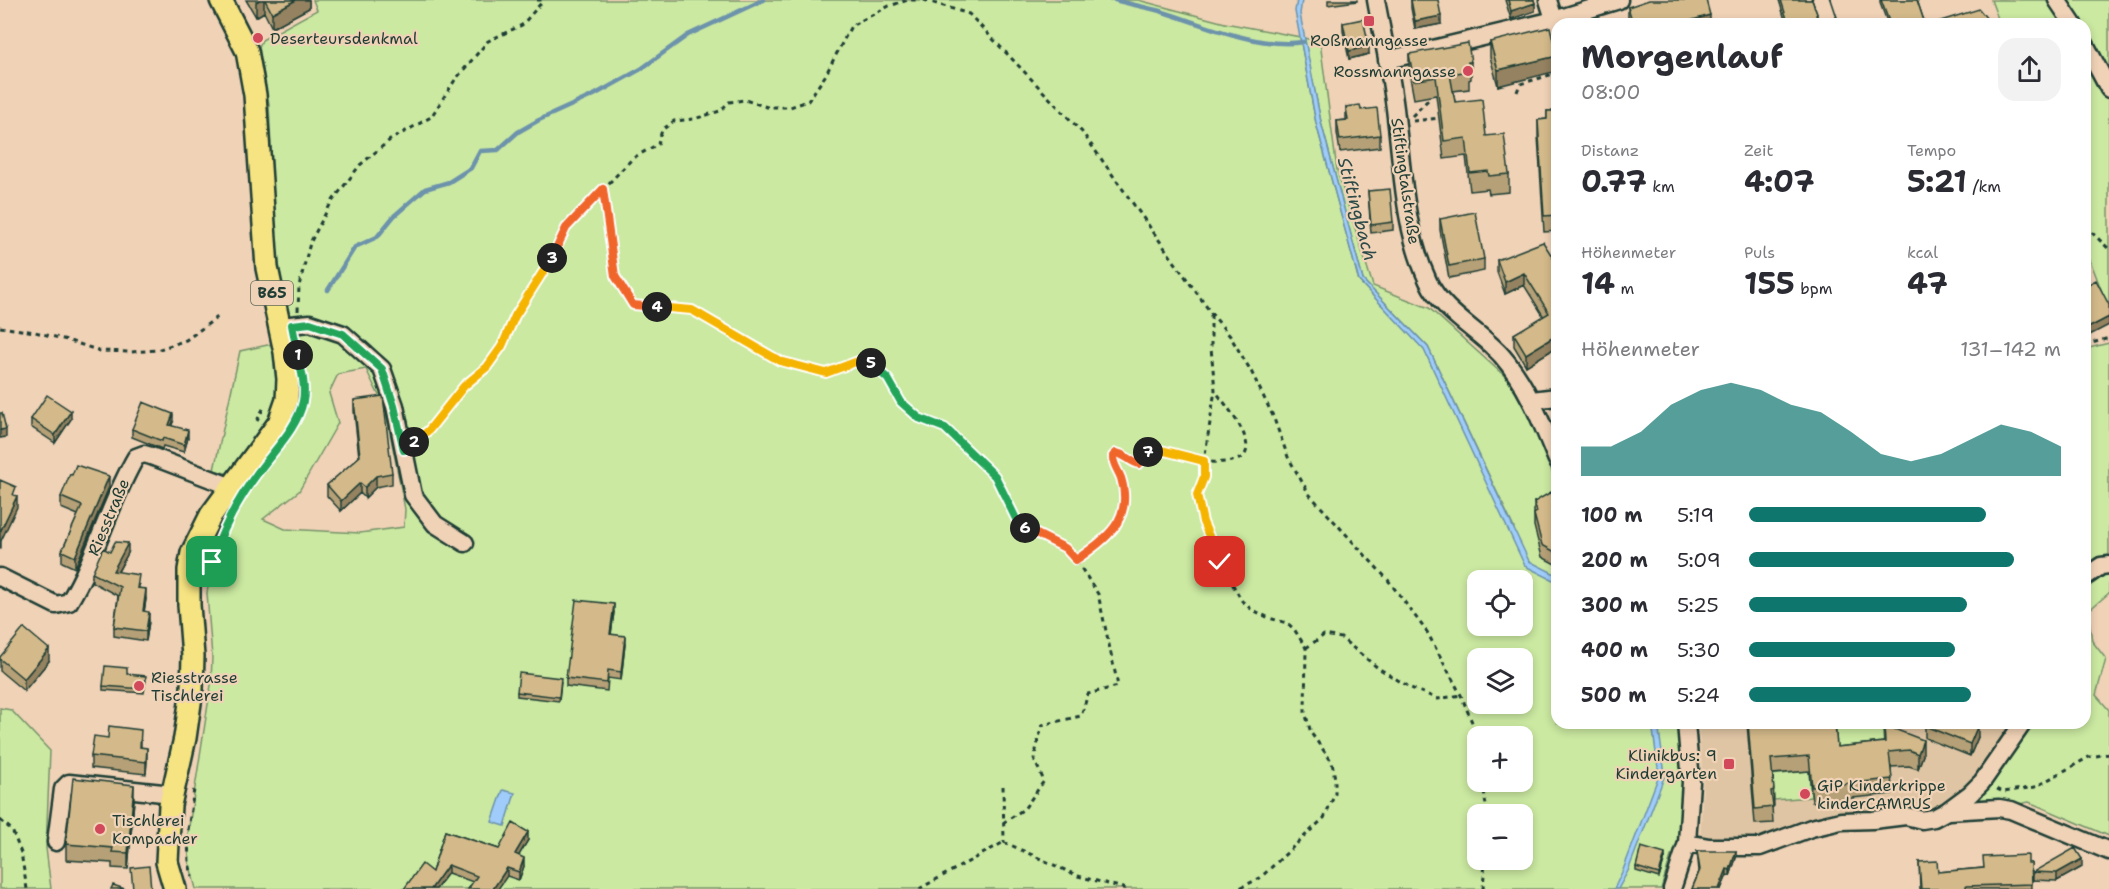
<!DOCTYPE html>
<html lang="de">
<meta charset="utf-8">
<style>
:root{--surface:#fff;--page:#f2f2f3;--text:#2b2b33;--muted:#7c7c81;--accent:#0f766e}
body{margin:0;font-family:"Shantell Sans",sans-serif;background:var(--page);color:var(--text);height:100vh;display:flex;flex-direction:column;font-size:22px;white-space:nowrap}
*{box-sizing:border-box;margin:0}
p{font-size:20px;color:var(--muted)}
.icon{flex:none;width:33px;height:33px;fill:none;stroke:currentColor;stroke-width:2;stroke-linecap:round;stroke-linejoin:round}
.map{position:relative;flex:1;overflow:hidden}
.details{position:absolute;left:1551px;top:18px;width:540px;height:711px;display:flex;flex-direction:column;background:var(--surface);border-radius:18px;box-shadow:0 3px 9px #0003}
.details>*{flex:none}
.fabs{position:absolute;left:1467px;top:570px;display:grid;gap:12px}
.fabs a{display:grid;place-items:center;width:66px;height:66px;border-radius:12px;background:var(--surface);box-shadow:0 3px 9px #0003;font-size:30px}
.pin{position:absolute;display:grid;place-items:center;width:51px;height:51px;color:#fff;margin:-26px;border-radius:12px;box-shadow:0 3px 9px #0006}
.km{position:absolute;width:30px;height:30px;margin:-15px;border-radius:50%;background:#222;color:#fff;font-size:16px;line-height:30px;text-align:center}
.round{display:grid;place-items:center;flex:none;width:63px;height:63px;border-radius:18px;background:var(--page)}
.headline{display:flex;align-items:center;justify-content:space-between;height:102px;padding:0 30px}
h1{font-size:33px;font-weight:700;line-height:45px}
.figures{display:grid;grid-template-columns:repeat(3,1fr);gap:9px;height:102px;padding:6px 30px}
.figures div{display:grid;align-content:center}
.figures b{font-size:30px;font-weight:700}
.figures small{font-size:16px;font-weight:400}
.figures p{font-size:16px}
.chart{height:168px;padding:12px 30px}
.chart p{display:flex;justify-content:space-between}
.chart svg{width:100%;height:108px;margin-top:6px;fill:var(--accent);opacity:.7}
ul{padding:0 30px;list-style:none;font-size:20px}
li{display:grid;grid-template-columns:96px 72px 1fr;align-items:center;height:45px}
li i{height:15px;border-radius:8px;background:var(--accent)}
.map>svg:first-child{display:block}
.built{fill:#e0c5a4}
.green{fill:#cbe9a1;stroke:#75936a;stroke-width:1.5;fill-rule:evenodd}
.water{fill:#9fccfa;stroke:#6c93ab;stroke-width:1.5}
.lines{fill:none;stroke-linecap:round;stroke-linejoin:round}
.stream{stroke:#6c93ab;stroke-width:4.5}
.minor-casing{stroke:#1f3d34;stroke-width:21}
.major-casing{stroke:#1f3d34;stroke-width:26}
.path{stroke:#1f3d34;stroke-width:3;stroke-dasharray:4.5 4.5;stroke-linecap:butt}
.minor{stroke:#f0d2b6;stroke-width:16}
.major{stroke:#f6e381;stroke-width:21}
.wall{fill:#b6a077;stroke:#1f3d34;stroke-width:1.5}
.shaded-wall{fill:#948261;stroke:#1f3d34;stroke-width:1.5}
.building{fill:#d4ba8a;stroke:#1f3d34;stroke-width:1.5}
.split-1-casing{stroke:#fff;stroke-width:12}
.split-2-casing{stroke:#fff;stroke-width:12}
.split-3-casing{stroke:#fff;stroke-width:12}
.split-4-casing{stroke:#fff;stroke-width:12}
.split-5-casing{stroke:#fff;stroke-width:12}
.split-6-casing{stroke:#fff;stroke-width:12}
.split-7-casing{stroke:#fff;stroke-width:12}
.split-8-casing{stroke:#fff;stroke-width:12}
.split-1{stroke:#22a559;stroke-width:8}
.split-2{stroke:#22a559;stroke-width:8}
.split-3{stroke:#f5b400;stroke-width:8}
.split-4{stroke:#f0652b;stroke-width:8}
.split-5{stroke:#f5b400;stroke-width:8}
.split-6{stroke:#22a559;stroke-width:8}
.split-7{stroke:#f0652b;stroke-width:8}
.split-8{stroke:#f5b400;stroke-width:8}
.poi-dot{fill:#d1495b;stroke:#f0d2b6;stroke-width:2}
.labels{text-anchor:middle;stroke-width:4.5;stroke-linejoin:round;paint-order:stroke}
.shield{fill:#f0d2b6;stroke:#5e6a5b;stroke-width:1.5}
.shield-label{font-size:15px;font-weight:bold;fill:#1f3d34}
.poi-label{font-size:16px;fill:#1f3d34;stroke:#f0d2b6;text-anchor:start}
.street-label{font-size:16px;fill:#1f3d34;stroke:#f0d2b6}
.water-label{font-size:18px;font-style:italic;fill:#2c4b48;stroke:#f0d2b6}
</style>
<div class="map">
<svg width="2109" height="889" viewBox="0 0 2109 889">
<rect width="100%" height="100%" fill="#f0d2b6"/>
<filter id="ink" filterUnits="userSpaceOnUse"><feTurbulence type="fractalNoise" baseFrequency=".0167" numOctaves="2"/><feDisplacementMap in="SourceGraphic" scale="12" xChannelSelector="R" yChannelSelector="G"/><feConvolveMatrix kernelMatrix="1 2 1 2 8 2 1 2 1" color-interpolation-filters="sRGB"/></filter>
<g filter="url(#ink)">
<path class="built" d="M1698,723H2023L1984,779L1924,815L1909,808L1873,820L1760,847L1700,846L1703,780Z"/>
<path class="green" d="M313,0H1138L1225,23L1300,37L1316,123L1359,281L1424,349L1512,535L1514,528L1428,347L1363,280L1321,122L1304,38L1320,42L1337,170L1373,286L1429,308L1509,380L1540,438L1557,486V723H1686L1683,852L1671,856L1661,889H196L189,862L188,833L211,685L212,657L207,593L212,562L216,547L220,545L294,378L292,325L283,290L275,238L269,104L259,47L262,40L317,10ZM366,369L385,408L405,509L404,527L360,533L285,529L263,519L299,491L338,423L329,393L338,374ZM1478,580H1522V626H1478ZM1478,658H1522V704H1478ZM1478,736H1522V782H1478ZM1478,814H1522V860H1478Z
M1991,0H2109V310L2085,247V24H2000Z
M277,343C281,365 281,397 271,417C260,437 243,456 229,474L214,470L240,351Z
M2109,343V593L2088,611L2092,641L2106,659L2096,695L2109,710V836L2029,802L1999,808L1967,805L2023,723H2085V349Z
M0,708L11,710L50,751L46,848L51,889H0Z
M1834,723H1882L1885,758L1837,762Z
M1809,771L1811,797L1774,800L1771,775Z"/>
<path class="water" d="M1297,0H1302L1300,14L1321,122L1363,280L1428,347L1529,561L1557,575V582L1525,566L1424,350L1359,281L1316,123L1295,11Z
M1652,723H1658L1665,775L1628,871L1618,889H1614L1623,870L1659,775Z
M503,790L515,793L505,826L492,822Z"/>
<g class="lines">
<path class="stream" d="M1115,0C1129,4 1145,7 1160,11C1203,24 1257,49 1303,42
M328,290L355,247L377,237L394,216L425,189L449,182L471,168L480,151L498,150L518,132L539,120L594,95L641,69L688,35L763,0"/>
<g class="minor-casing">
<path id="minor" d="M1376,0C1383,39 1392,78 1396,117C1403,173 1404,229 1428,281C1443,313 1480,331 1502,356C1528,386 1542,424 1557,460
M1548,0L1557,29
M1821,0L1829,24
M2057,0L2073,24
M2085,44L2109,89
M1387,60L1554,20L1619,0
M280,326L310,323L343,334L382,369L395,406L413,495L435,524L465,543
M1532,400L1557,397
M0,577L56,605L69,602C97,556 109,503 136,457L144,454L151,456L232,487
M2085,577L2101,566L2109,565
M1948,811L1999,808L2011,810L2109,851
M56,842L63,789L69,783L172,794
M1687,843L1709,847H1760L1811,828L1841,821L1873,820L1906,816L1922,820L1934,818L1947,811L1970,794L1982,782L2023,723
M1672,889L1687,843L1691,782L1686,723"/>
</g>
<g class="major-casing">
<path id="major" d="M175,889L167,862L170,805L185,738L192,689L193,656L189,605V570L192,553L211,515L279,423L287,400L288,379L285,352L267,268L255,95L247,51L221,0"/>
</g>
<path class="path" d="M537,0H545
M924,0L969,14L1082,132L1211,313L1230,336L1251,371L1273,416L1288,457L1309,494L1388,580L1427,632L1461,695L1478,737
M1517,92L1520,84L1557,73
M1412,116L1428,100L1427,96
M1413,121L1439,118
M603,189L615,276L633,305L692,310L780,361L827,373L866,358L888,379L901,402L919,418L945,428L995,476L1019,525L1065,547L1076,560L1098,594L1118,686L1088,694L1081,716L1042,725L1034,759L1044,781L1024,809L1003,823
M2085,226L2109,249
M298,311L299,286L310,243L331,203L360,165L390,140L431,117L455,80L488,41L522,25L543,1
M1211,315V348L1215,390L1204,461V477L1197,495L1203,522L1220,562L1242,601L1251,609L1269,618L1287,623L1294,629L1306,648L1305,712L1311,733L1332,762L1335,779V794L1324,818L1260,878L1238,889
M0,327L35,332L67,340L100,351L131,352L157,350L186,340L219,316
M2085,345L2109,338
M257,421L265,405
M417,440L429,430L464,386L487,367L502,346L515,316L550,261L566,228L633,158L658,144L662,130L674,121L694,119L720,111L729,102L745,100L767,107H790L808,101L825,76L851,26L889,6L908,0H918
M1076,560L1114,529L1121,516L1124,504L1120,477L1113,460L1116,453C1125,454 1130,462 1139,463C1144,459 1146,452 1152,450C1158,448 1164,452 1170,453C1191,459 1217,467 1239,459C1263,449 1225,404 1216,392
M209,577L216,549
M1306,648L1324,635L1341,638L1378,668L1411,688L1438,699L1461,695
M1483,782L1487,814
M1003,786L1004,842
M1997,789L2003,792L2035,787L2089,757L2109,754
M0,820L12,830L21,853L27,889
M188,830L194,789
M188,839L189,862L192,877
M1004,842L1078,876L1127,889
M919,889L1004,842
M1483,889L1485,860"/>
<use href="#minor" class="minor"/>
<use href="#major" class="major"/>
</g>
<path class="wall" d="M246,0H309V8L272,28L264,12L256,17Z
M1328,0H1357V1L1328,5Z
M1411,0L1441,24L1415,29L1411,8Z
M1505,0H1534L1535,11L1511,19Z
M1779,0H1812L1817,14L1786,23Z
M1880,0H1917L1925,24H1888L1880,3Z
M1628,7L1710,24H1630L1628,17Z
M1343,23L1369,54L1349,59L1343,31Z
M1490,42L1557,55L1498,86L1490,57Z
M1409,54L1471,62V79L1469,80V89L1453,91L1455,102L1486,136L1509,174V192L1489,194L1488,189L1470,191L1466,156L1444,159L1436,95L1414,99L1409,72Z
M1346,107L1380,135V147L1340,152L1337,133V121L1346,120Z
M1547,111H1557V231L1544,232L1538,136V120L1547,119Z
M1368,191L1393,222V230L1371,233Z
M1440,219L1484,259V271L1449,278L1440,230Z
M1497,260L1557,264V347L1526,366L1514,346V334L1544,317L1524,285L1505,294L1497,272Z
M354,400L392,473V484L376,487L365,498L360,493L341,511L327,496V485L359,457L354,411Z
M31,419H71L55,443L31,427Z
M173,422L171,425L188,438L184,452L163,446L162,449L132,437V429Z
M72,475L109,487L75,568L62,562V551L78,515L61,508V497Z
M1534,502H1557V565L1542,557L1534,526Z
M128,553L118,572L139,585V588L146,599L144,611L149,621L146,641L114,636V627L118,596L92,582V573Z
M614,612L611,634L625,644L621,680L608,678L607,691L566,686V678Z
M0,657L49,661L24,691L0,671Z
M127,674L146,680L144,693L103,690V686Z
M561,682L559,701L517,696V692Z
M1747,723H1835L1837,747L1884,742V725L1923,755L1918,769L1909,766L1891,767L1892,794L1812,802L1809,771L1773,774L1774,806H1772L1773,823L1755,824Z
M1925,726L1978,737L1970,756L1925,738Z
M141,741V747L147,760L146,774L91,768V756Z
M134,800L128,869L112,868V863L66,860V844Z
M445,831L499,849L528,840L518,856L524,866L519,880L507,876L473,882L448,873L436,889H404L432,872Z
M1697,851L1736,858L1730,876L1727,875L1721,889H1692L1699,871Z
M1665,858L1659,878L1636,871V867Z
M1919,862L1938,872L1983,868L2031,863L2032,889H1920Z
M2082,867L2057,881L2033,880V872Z"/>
<path class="shaded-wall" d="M260,0H264V12L256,17V2Z
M296,0H309V8L272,28V13Z
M1535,3V11L1511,19V11Z
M1710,15V24H1679Z
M1441,16V24L1415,29V21Z
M1369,46V54L1349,59V51Z
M1557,56V71L1498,86V70Z
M1524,273V285L1505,294V282Z
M2109,317V325L2086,337V329Z
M1557,335V347L1526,366V354Z
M71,411V419L55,443V435Z
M173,414V422L169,432V425Z
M6,429V437L0,438V430Z
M188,430V438L184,452V445Z
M109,476V487L75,568V557Z
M376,476V487L365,498V487Z
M360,483V493L341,511V501Z
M17,496V507L1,541V548L0,549V532Z
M128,543V553L113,580V571Z
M146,589V599L143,620V611Z
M614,604V612L610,642V634Z
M149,612V621L146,641V631Z
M625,636V644L621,680V672Z
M49,649V661L24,691V679Z
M1978,725V737L1970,756V744Z
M1923,740V755L1918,769V754Z
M147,748V760L146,774V762Z
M134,785V800L128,869V853Z
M528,832V840L515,862V854Z
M1736,851V858L1730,876V870Z
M1665,854V858L1659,878V874Z
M524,858V866L519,880V872Z
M2082,859V867L2057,881V873Z
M448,865V873L436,889H431Z
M507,868V876L498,889H493Z
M1727,869V875L1721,889H1719Z"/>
<path class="building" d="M265,0H296L272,13Z
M1411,0H1438L1441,16L1415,21Z
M1508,0H1534L1535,3L1511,11Z
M1649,0H1706L1710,15L1679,24H1633L1628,7Z
M1781,0H1812L1817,14L1816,15L1819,24H1784L1788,22Z
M1881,0H1917L1925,24H1890Z
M1979,9L1991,24H1931Z
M1363,19L1369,46L1349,51L1343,23Z
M1550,27L1557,56L1498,70L1490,42Z
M1468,43L1471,62H1468L1469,71L1450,74L1455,102L1482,99L1486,136L1504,134L1509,174L1489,176L1488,171L1470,173L1466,138L1444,141L1436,77L1414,81L1409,54Z
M1360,105L1361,110L1377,108L1380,135L1340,140L1337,121L1348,120L1346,107Z
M1547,111H1557V215L1544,216L1538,120L1547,119Z
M1390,189L1393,222L1371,225L1368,191Z
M1475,212L1484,259L1449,266L1440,219Z
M1543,242L1557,264V335L1526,354L1514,334L1549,313L1524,273L1505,282L1497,260Z
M2096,280L2109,305V317L2086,329L2085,327V286Z
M47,395L71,411L55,435L31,419Z
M383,396L392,473L376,476L365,487L360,483L341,501L327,485L360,456L354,400Z
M143,402L173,414L169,425L188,430L184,445L163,438L162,441L132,429Z
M0,413H2L6,429L0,430Z
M76,465L109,476L75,557L62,551L82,506L61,497L70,474L72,475Z
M0,480L16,487L13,495L17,496L0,532Z
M1551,492L1557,502V553L1542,545L1534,514L1537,512L1534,502Z
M115,542L128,543L113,571L139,575L137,588L146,589L143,611L149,612L146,631L114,627L120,587L92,573L103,548L110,552Z
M576,600L614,604L610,634L625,636L621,672L608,670L607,683L566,678Z
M24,628L49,649L24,679L0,659V657Z
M105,666L127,668V674L146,676L144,689L103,686Z
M519,673L561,678L559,697L517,692Z
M1748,723H1835L1837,747L1885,742L1884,725L1923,740L1918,754L1909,750L1889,752L1892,779L1812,787L1809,756L1771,759L1774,790L1771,791L1773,807L1755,809Z
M1926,723H1973L1978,725L1970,744L1925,726Z
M109,726L141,730L140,747L147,748L146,762L91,756L94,736L108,738Z
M73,778L134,785L128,853L112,852L113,848L66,844Z
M513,823L528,832L515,854L524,858L519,872L507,868L493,889H468L477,876L448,865L431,889H404L422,864L432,872L445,831L499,849Z
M1641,847L1665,854L1659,874L1636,867Z
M2075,848L2082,859L2057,873L2033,872Z
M1697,851H1736L1730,870L1727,869L1719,889H1692L1700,870Z
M2028,855V863H2031L2032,884L1966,886V889H1921L1919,862L1937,861L1938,872L1984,868L1983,857Z
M149,866L151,889H133L131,868Z
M113,885L125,889H111Z"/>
</g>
<g class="lines" filter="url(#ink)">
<g class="split-1-casing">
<path id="split-1" d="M212,562C222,529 238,499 259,471C274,450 298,427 303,401C306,386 301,369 298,355"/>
</g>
<g class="split-2-casing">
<path id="split-2" d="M298,355L292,325L310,323L343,334L382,369L394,406L404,450L414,442"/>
</g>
<g class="split-3-casing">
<path id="split-3" d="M414,442L429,430L464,386L487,367L502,346L515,316L552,258"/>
</g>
<g class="split-4-casing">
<path id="split-4" d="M552,258L566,228L603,189L615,276L633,305L657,307"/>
</g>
<g class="split-5-casing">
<path id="split-5" d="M657,307L692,310L780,361L826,373L866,358L871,363"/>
</g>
<g class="split-6-casing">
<path id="split-6" d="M871,363L888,379L901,402L919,418L945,428L995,476L1019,525L1025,528"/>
</g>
<g class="split-7-casing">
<path id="split-7" d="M1025,528L1065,548L1076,560C1106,539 1134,520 1121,478C1118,470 1113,465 1113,456L1116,453C1125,454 1130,462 1139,464L1148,452"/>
</g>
<g class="split-8-casing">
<path id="split-8" d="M1148,452L1157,449L1204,461V477L1197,495L1203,522L1220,562"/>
</g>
<use href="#split-1" class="split-1"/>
<use href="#split-2" class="split-2"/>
<use href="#split-3" class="split-3"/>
<use href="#split-4" class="split-4"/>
<use href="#split-5" class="split-5"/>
<use href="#split-6" class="split-6"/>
<use href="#split-7" class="split-7"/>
<use href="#split-8" class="split-8"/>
</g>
<g class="poi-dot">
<rect x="1363" y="15" width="12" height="12" rx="3"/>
<circle cx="258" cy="38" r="6"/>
<circle cx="1468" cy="71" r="6"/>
<circle cx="139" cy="686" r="6"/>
<rect x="1723" y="758" width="12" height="12" rx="3"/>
<circle cx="1805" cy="794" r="6"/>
<circle cx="100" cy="829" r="6"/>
</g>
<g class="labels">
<rect class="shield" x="251" y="281" width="42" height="24" rx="4.5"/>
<g class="shield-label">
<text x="272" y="298">B65</text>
</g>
<g class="poi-label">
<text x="270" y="44">Deserteursdenkmal</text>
<text x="1369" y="46" text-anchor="middle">Roßmanngasse</text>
<text x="1456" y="77" text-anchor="end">Rossmanngasse</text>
<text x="151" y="683">Riesstrasse<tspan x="151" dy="18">Tischlerei</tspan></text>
<text x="1717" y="761" text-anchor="end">Klinikbus: 9<tspan x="1717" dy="18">Kindergarten</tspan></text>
<text x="1817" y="791">GiP Kinderkrippe<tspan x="1817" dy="18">kinderCAMPUS</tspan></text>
<text x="112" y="826">Tischlerei<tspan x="112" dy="18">Kompacher</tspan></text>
</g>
<g class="street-label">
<text transform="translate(1406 181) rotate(82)" y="6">Stiftingtalstraße</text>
<text transform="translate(108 517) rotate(-67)" y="6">Riesstraße</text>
</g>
<g class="water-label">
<text transform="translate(1357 209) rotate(75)" y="6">Stiftingbach</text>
</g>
</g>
</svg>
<div class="fabs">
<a><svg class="icon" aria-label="locate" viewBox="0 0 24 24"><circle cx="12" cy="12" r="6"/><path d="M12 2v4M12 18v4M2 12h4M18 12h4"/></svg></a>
<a><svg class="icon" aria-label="layers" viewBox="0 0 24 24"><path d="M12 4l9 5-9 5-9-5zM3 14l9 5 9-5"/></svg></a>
<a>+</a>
<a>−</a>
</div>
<div class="pin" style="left:212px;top:562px;background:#1e9e55"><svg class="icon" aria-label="arrive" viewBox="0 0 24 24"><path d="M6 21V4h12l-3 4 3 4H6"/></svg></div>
<div class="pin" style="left:1220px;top:562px;background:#d93025"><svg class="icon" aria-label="check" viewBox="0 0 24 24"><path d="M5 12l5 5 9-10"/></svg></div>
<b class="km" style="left:298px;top:355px">1</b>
<b class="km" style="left:414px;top:442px">2</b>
<b class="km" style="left:552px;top:258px">3</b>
<b class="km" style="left:657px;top:307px">4</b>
<b class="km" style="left:871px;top:363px">5</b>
<b class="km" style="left:1025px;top:528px">6</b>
<b class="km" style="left:1148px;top:452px">7</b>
<section class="details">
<div class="headline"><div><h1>Morgenlauf</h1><p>08:00</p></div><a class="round"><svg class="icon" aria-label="share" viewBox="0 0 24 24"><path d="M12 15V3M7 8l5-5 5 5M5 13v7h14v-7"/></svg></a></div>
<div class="figures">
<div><p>Distanz</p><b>0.77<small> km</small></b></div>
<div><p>Zeit</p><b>4:07</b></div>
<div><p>Tempo</p><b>5:21<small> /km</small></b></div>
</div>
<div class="figures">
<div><p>Höhenmeter</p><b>14<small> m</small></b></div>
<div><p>Puls</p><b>155<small> bpm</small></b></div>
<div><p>kcal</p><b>47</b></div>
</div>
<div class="chart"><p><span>Höhenmeter</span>131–142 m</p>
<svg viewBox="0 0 160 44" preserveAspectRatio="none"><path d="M0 44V32L10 32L20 26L30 15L40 9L50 6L60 9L70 15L80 18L90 26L100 35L110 38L120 35L130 29L140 23L150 26L160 32V44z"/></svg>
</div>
<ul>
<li><b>100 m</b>5:19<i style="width:76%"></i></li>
<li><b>200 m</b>5:09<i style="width:85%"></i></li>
<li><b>300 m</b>5:25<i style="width:70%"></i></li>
<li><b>400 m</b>5:30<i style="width:66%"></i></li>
<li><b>500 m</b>5:24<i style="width:71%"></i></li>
</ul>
</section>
</div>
